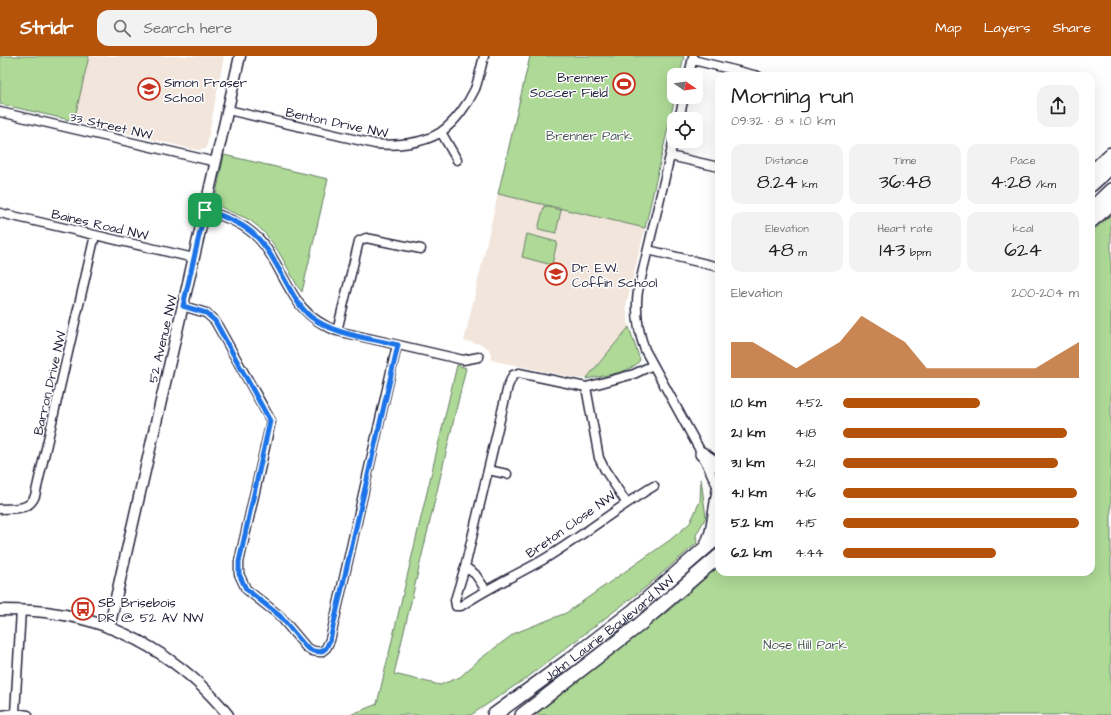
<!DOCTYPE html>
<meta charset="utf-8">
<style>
:root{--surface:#fff;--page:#f2f2f2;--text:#202124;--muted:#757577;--accent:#b45309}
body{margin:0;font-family:"Architects Daughter",sans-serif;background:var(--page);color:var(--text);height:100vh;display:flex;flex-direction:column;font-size:15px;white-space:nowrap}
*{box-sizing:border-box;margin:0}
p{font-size:13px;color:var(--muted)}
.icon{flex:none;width:22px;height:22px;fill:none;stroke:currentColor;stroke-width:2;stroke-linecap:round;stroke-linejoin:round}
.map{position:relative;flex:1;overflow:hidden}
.panel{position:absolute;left:715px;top:16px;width:380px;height:504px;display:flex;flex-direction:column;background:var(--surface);border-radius:12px;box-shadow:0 4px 16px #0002}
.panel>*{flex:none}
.needle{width:26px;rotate:103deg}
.controls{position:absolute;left:667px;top:12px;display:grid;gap:8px}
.controls a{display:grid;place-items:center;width:36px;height:36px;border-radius:8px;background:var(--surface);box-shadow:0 4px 16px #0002;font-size:20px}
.pin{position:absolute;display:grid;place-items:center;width:34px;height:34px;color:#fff;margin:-17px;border-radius:8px;box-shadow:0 2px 6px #0006}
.round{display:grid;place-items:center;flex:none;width:42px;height:42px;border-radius:12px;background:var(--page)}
.headline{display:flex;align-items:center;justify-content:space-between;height:68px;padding:0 16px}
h1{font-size:22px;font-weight:600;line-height:30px}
.metrics{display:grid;grid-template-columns:repeat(3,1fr);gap:6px;height:68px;padding:4px 16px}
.metrics div{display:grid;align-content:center;border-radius:10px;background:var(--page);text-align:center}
.metrics b{font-size:20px;font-weight:600}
.metrics small{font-size:11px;font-weight:400}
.metrics p{font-size:11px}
.chart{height:112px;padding:8px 16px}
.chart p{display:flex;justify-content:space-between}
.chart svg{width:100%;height:72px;margin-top:4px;fill:var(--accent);opacity:.7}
ul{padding:0 16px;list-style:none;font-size:13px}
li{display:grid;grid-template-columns:64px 48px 1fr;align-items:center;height:30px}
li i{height:10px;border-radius:5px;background:var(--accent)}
header{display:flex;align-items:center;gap:24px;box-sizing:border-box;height:56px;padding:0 20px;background:var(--accent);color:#fff}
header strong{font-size:19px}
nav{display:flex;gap:22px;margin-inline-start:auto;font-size:14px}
.search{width:280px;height:36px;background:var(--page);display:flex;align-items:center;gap:10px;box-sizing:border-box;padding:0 14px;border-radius:12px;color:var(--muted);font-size:15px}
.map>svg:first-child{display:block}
.built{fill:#f2e5db}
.green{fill:#aed996;stroke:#687e68}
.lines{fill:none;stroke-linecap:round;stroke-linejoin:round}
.minor-casing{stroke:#22223b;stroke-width:11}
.tertiary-casing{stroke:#22223b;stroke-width:13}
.primary-casing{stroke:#22223b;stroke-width:16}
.minor{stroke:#fff;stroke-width:8}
.tertiary{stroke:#fff;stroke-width:10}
.primary{stroke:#fff;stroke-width:13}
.route-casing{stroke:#fff;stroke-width:8}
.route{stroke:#1a73e8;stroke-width:5}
.labels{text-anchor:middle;stroke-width:3;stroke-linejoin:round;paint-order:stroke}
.poi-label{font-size:13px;fill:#22223b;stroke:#fff;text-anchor:start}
.street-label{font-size:13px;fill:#22223b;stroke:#fff}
.park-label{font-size:13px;fill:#4c5956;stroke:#fff}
</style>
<header>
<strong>Stridr</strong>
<div class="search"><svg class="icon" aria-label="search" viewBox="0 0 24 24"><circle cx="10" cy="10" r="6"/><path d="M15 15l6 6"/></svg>Search here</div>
<nav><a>Map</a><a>Layers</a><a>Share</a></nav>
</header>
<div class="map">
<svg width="1111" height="659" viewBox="0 0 1111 659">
<rect width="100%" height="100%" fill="#fff"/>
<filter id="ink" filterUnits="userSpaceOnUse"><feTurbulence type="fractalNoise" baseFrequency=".025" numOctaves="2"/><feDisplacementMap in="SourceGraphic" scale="8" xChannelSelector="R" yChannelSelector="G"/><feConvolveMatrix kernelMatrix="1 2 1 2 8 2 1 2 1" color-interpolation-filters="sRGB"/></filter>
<g filter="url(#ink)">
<path class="built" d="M89,0H224L206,93L197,94L74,65Z
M498,138L645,172L626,250L629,271L586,323L575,322L491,304V299L489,293L481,288L464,285Z"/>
<path class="green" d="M0,0H89L74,65L0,48Z
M530,0H684L680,19H674L675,41L645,172L498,138Z
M224,99L328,123L302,236L298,231C285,208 274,181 251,165C244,160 221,153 218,149C217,147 216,145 215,143Z
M544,150L561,154L556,177L538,173Z
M1111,159V659H533L595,610L667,556L719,510V516H1091V176Z
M527,178L557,186L552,209L522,201Z
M629,271L640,304C633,317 600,320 586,323Z
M457,309L466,312L394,618L440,629L460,621L480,603L515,577L566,557L670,484L690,467L700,445L701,423L706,461L696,479L697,487L646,531L528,621L471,659H350L377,648Z"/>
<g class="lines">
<g class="minor-casing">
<path id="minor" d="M693,4L758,20
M689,19L693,1
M228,54L375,88C395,90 423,88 441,76C455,66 468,48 475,33C479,22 481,11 484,0
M0,56L216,106
M679,63L684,41
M441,76L457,104
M674,83L638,235C635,256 638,275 645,294L702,398L719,434
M670,100L719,111
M205,154C225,161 244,167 259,183C266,190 271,199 276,208C293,239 301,261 337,275L455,302L463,304L479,301
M0,157L194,202
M648,194L719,211
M183,250L206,257L215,265L271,365L239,506V518L246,533L280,560L306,591L313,595L321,596L326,592L330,584L397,289
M337,275L359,185L366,182L421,193
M653,309L634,318L586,331L519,317L513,319L508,330L465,511L455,544L456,550H461C486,533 514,520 541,505C580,482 615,453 654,430
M586,331L599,402L605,414L626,446
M488,414L507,418
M0,453C14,452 29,455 35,440L95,179
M465,511L475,518L486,534
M15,657L21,554
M2,659L15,657L28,659"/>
</g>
<g class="tertiary-casing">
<path id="tertiary" d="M0,554C17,554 35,554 52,557C121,566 185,605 228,659
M109,572L240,0"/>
</g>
<g class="primary-casing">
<g id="primary">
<path d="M1091,117L1111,98"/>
<path d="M1091,129L1111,111"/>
<path d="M1091,153L1111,134"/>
<path d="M1091,165L1111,148"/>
<path d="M702,398L719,410"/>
<path d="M707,490L712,476L719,434"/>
<path id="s1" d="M494,659L568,605L633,555L719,480"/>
<path d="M522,659L639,569L719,500"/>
</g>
</g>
<use href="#minor" class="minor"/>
<use href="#tertiary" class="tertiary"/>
<use href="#primary" class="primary"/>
</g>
</g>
<g class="lines" filter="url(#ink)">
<g class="route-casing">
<path id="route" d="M205,154C255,170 262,182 286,226C293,239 300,252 311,261C335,279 369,282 398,289L330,584L326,592L321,596L313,595L306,591L280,560L246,533L239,518V506L270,365L215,265L206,257L183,250Z"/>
</g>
<use href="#route" class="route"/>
</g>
<defs>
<g id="stadium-ring" transform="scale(1.15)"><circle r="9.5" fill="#fff" stroke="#c8321e" stroke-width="1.5"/><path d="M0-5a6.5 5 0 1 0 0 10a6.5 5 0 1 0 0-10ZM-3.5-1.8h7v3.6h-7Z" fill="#c8321e"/></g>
<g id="school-ring" transform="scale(1.15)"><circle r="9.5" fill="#fff" stroke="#c8321e" stroke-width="1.5"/><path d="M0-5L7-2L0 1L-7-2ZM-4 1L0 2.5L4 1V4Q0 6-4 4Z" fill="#c8321e"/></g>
<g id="bus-ring" transform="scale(1.15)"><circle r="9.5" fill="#fff" stroke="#c8321e" stroke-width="1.5"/><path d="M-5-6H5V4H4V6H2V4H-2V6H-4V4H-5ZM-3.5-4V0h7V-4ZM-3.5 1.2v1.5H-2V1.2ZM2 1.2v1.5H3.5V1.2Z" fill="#c8321e"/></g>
</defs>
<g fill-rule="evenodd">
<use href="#stadium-ring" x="624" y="28"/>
<use href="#school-ring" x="149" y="33"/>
<use href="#school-ring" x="556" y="218"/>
<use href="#bus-ring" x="83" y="553"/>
</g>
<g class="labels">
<g class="poi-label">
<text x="608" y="26" text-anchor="end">Brenner<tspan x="608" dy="15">Soccer Field</tspan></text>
<text x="164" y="31">Simon Fraser<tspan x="164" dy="15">School</tspan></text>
<text x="572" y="216">Dr. E.W.<tspan x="572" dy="15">Coffin School</tspan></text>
<text x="98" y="551">SB Brisebois<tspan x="98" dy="15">DR @ 52 AV NW</tspan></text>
</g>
<g class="street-label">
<text transform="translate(337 66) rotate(12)" y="5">Benton Drive NW</text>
<text transform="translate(111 69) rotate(13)" y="5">33 Street NW</text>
<text transform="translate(100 168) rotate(13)" y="5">Baines Road NW</text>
<text transform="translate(162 283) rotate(-77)" y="5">52 Avenue NW</text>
<text transform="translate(49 327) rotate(-77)" y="5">Barron Drive NW</text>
<text transform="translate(570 468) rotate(-35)" y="5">Breton Close NW</text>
<text dy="5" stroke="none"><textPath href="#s1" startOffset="144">John Laurie Boulevard NW</textPath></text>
</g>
<g class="park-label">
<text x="589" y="84">Brenner Park</text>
<text x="805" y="593">Nose Hill Park</text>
</g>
</g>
</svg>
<div class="controls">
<a><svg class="needle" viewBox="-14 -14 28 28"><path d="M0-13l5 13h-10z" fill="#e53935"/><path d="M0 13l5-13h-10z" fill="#757577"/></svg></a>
<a><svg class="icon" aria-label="locate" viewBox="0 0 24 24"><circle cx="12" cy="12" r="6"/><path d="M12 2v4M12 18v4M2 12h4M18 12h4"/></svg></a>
</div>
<div class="pin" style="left:205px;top:154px;background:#1e9e55"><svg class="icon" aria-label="arrive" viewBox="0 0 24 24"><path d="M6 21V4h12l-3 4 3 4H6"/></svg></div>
<section class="panel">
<div class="headline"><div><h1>Morning run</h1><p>09:32 · 8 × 1.0 km</p></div><a class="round"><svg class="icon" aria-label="share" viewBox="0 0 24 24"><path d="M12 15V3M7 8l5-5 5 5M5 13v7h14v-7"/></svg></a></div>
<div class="metrics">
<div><p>Distance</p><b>8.24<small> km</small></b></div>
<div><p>Time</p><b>36:48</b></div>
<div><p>Pace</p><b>4:28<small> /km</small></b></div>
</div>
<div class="metrics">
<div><p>Elevation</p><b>48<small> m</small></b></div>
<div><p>Heart rate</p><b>143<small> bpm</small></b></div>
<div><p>kcal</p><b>624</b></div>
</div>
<div class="chart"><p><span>Elevation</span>200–204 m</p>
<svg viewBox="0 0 160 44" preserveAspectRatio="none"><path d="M0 44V22L10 22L20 30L30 38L40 30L50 22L60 6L70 14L80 22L90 38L100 38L110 38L120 38L130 38L140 38L150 30L160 22V44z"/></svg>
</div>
<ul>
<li><b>1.0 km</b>4:52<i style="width:58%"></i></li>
<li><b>2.1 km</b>4:18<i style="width:95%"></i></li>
<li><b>3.1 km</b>4:21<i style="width:91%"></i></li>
<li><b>4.1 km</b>4:16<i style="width:99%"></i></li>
<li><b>5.2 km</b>4:15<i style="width:100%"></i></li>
<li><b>6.2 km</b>4:44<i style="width:65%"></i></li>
</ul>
</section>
</div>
